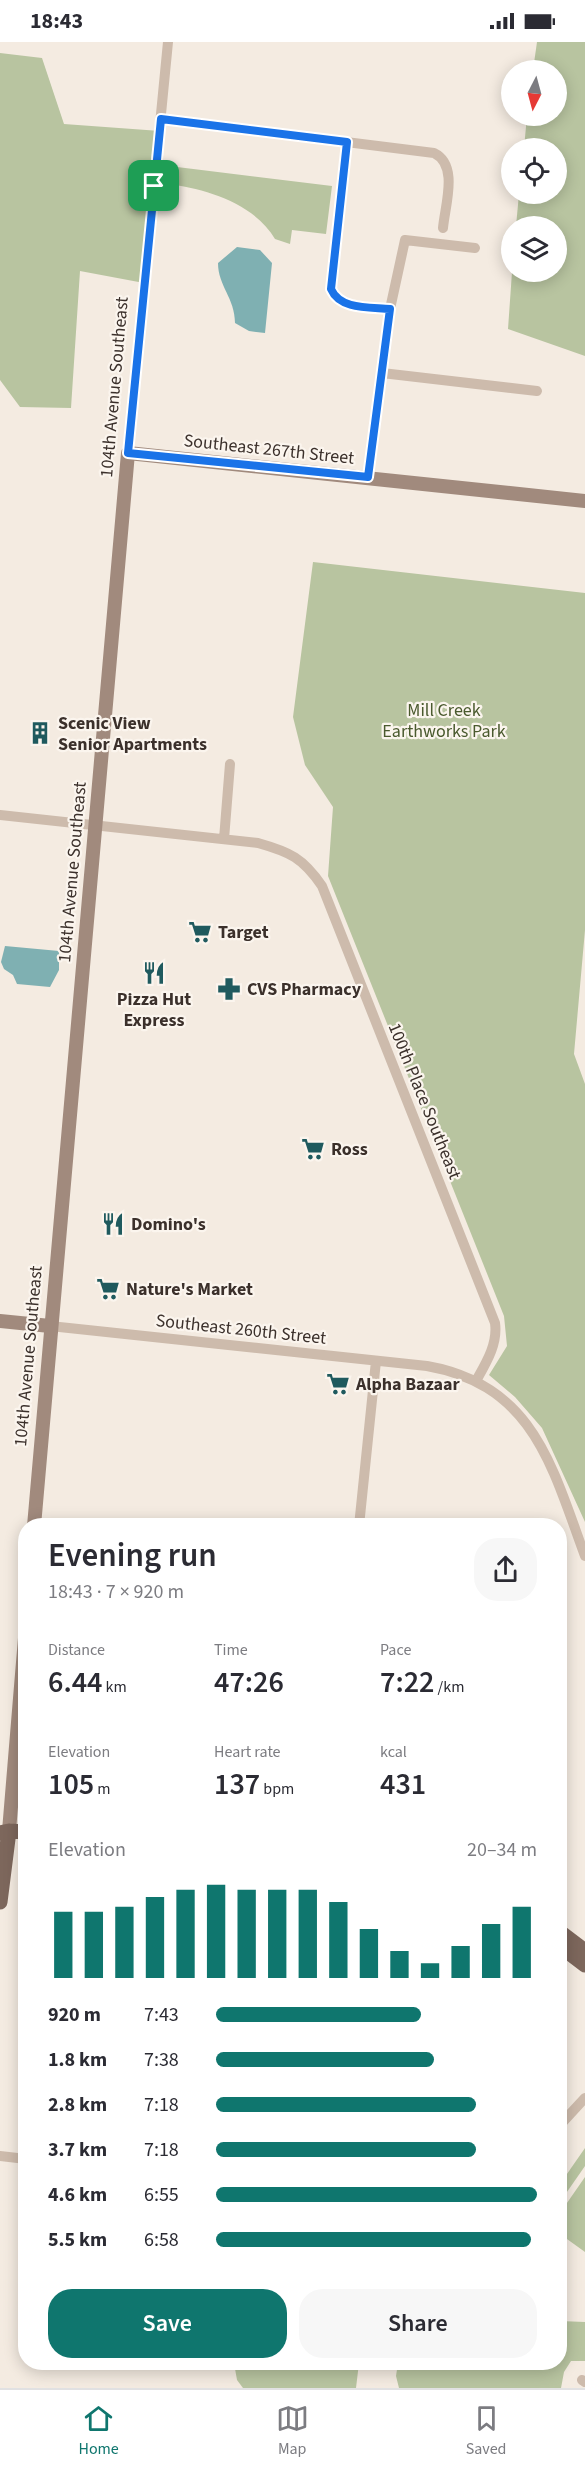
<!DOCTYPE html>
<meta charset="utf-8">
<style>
:root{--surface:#fff;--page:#f7f7f7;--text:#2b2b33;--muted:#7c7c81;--line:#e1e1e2;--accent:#0f766e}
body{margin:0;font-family:"Source Sans 3",sans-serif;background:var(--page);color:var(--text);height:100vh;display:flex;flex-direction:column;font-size:22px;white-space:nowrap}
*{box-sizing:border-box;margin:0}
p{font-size:20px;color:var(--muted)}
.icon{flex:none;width:33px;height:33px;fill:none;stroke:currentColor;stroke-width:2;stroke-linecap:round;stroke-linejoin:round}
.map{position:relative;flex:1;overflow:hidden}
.drawer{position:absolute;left:18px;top:1476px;width:549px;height:852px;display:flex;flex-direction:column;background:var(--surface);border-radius:24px;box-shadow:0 3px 15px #0003}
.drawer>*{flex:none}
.needle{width:39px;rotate:186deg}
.fabs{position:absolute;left:501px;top:18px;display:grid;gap:12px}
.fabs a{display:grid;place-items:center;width:66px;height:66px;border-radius:50%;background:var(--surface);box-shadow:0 3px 15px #0003;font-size:30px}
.pin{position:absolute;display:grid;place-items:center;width:51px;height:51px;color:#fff;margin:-26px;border-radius:12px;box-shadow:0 3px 9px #0006}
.round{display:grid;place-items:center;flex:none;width:63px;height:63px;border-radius:24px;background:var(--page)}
.overview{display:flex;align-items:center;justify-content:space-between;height:102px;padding:0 30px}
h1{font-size:33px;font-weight:600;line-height:45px}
.stats{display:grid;grid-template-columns:repeat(3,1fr);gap:9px;height:102px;padding:6px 30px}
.stats div{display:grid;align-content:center}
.stats b{font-size:30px;font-weight:600}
.stats small{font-size:16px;font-weight:400}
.stats p{font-size:16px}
.chart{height:168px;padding:12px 30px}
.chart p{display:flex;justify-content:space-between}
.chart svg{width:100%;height:108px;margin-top:6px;stroke:var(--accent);stroke-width:6}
.cta{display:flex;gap:12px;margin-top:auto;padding:12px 30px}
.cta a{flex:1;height:69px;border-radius:24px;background:var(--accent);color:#fff;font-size:24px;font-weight:600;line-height:69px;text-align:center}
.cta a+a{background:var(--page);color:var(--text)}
ul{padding:0 30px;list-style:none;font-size:20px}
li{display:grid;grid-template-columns:96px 72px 1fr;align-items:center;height:45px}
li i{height:15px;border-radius:8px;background:var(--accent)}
.status{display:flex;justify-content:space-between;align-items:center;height:42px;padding:0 30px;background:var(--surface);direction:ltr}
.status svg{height:16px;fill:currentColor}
.tab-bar{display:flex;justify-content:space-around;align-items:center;height:84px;border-top:2px solid var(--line);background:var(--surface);font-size:16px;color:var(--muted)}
.tab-bar a{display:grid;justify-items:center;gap:3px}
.tab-bar .current{color:var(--accent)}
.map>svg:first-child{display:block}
.green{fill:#b8c4a0}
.water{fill:#7fb0b2}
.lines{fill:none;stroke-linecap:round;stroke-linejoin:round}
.street{stroke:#cdbbac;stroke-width:10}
.secondary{stroke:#a18a7d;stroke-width:14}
.primary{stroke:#7d675c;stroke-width:15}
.route-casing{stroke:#fff;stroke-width:12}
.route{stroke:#1a73e8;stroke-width:8}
.labels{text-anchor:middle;stroke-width:4.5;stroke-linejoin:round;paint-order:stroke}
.street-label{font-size:18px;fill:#3b302b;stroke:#fbf5ee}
.park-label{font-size:18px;fill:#4a5a2e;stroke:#fbf5ee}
.poi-label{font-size:18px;font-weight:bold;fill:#3b302b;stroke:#fbf5ee;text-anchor:start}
</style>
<div class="status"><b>18:43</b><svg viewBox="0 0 49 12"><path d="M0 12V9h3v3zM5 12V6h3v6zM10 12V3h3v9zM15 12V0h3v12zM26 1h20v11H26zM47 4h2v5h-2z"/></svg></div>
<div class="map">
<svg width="585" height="2346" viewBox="0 0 585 2346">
<rect width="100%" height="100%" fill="#f4ebe1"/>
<path class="green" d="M537,0H585V314L508,287L512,230H556V184H516L519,152H556V106H524L527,74H556V28H533Z
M0,11L42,16L64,82L160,89L144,241L80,229L71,366L20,365L0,338Z
M169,124L332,144L326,192L292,188L290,202L275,197C255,162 205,146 167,142Z
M313,520L585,551V888L574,1012L585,1042V1480L542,1386L515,1355L489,1333L507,1304L504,1274L328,834L333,765L305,723L293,675Z
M585,2106V2124L560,2160V2142Z
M585,2135V2210L560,2192V2171Z
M560,2279L585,2280V2319H571L564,2330L561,2346H399L396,2334L398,2321L560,2320Z
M234,2321V2320L359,2321L356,2346H243L237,2338Z"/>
<path class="water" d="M237,205L260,208L272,221L265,291L249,289L235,281C235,256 218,244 218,221Z
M5,904L59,909V928L50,945L17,942L13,933L4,927L1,920Z"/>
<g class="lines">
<path class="street" d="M161,77L434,111C459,123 445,163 443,186
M347,100L331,247C340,268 370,264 390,267
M382,331L537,349
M128,411L168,0
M368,435L390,267L405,198L475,206
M0,773L258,801C290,810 303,816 322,844L495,1281C498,1302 486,1321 476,1339
M224,797L230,722
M50,1284L427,1324C534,1343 552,1425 585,1514
M359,1484L376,1319
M560,2083L585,2056
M0,2114L26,2117
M582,2338L585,2340"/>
<path class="secondary" d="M0,1279L50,1284
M34,1484L128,411L585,459
M9,1789L26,1584"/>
<path class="primary" d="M0,1791L9,1789L26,1790
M0,1860L9,1789
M560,1890L585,1909
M560,1904L585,1923"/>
</g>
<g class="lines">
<g class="route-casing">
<path id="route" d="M161,77L347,100L331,247C340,268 370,265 390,267L368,435L128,411Z"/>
</g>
<use href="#route" class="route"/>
</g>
<defs>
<g id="building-bare" transform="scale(1.8)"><path d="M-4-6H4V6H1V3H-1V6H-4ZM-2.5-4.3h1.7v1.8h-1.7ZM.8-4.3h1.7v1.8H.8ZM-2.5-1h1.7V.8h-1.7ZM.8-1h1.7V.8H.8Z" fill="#1f5a5e" stroke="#fbf5ee" stroke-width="2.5" paint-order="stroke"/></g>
<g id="supermarket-bare" transform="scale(1.8)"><path d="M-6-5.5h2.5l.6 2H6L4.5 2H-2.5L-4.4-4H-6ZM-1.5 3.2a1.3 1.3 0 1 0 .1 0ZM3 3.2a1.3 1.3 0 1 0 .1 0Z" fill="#1f5a5e" stroke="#fbf5ee" stroke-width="2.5" paint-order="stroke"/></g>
<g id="restaurant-bare" transform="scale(1.8)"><path d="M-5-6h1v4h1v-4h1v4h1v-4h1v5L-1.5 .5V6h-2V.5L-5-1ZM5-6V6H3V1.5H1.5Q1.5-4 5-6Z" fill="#1f5a5e" stroke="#fbf5ee" stroke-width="2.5" paint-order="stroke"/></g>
<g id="pharmacy-bare" transform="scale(1.8)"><path d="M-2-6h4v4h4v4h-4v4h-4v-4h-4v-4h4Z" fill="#1f5a5e" stroke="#fbf5ee" stroke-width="2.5" paint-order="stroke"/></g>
</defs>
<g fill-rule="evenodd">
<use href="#building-bare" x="40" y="691"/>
<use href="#supermarket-bare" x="200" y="890"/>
<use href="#restaurant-bare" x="154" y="931"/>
<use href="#pharmacy-bare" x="229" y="947"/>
<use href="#supermarket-bare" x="313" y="1107"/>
<use href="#restaurant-bare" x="113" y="1182"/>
<use href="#supermarket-bare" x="108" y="1247"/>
<use href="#supermarket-bare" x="338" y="1342"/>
</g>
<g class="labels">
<g class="street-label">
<text transform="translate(114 345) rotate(-85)" y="6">104th Avenue Southeast</text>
<text transform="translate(269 407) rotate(6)" y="6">Southeast 267th Street</text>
<text transform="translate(72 830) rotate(-85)" y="6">104th Avenue Southeast</text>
<text transform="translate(425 1059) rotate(68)" y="6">100th Place Southeast</text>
<text transform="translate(241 1287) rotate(6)" y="6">Southeast 260th Street</text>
<text transform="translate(28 1314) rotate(-85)" y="6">104th Avenue Southeast</text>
</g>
<g class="park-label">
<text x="444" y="674">Mill Creek<tspan x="444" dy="21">Earthworks Park</tspan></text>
</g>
<g class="poi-label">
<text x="58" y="687">Scenic View<tspan x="58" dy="21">Senior Apartments</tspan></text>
<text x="218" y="896">Target</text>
<text x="247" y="953">CVS Pharmacy</text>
<text x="154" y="963" text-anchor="middle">Pizza Hut<tspan x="154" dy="21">Express</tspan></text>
<text x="331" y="1113">Ross</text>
<text x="131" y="1188">Domino's</text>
<text x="126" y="1253">Nature's Market</text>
<text x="356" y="1348">Alpha Bazaar</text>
</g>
</g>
</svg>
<div class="fabs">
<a><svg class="needle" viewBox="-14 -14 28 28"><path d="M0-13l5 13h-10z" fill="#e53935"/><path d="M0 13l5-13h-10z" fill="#7c7c81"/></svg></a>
<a><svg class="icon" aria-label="locate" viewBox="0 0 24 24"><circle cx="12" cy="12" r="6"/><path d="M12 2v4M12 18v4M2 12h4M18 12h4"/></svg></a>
<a><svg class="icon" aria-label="layers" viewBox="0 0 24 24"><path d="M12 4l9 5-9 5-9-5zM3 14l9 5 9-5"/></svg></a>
</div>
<div class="pin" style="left:154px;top:144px;background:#1e9e55"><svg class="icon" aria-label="arrive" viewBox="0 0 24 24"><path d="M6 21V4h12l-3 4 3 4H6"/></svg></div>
<section class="drawer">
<div class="overview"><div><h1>Evening run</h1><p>18:43 · 7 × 920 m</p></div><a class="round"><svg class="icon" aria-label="share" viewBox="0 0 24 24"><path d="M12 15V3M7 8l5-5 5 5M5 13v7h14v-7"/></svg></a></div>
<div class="stats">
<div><p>Distance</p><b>6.44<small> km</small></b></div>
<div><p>Time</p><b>47:26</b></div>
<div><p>Pace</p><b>7:22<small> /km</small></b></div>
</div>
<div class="stats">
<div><p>Elevation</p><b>105<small> m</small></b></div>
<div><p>Heart rate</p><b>137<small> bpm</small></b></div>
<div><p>kcal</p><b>431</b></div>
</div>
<div class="chart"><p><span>Elevation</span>20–34 m</p>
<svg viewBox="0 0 160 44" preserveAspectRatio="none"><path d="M5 44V17M15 44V17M25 44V15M35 44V11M45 44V8M55 44V6M65 44V8M75 44V8M85 44V8M95 44V13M105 44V24M115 44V33M125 44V38M135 44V31M145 44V22M155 44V15"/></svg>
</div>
<ul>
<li><b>920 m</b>7:43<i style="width:64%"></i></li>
<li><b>1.8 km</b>7:38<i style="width:68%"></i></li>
<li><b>2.8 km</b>7:18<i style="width:81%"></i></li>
<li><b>3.7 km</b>7:18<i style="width:81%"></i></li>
<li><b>4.6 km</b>6:55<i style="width:100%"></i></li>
<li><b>5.5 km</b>6:58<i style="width:98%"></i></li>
</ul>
<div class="cta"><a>Save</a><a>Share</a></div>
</section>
</div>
<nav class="tab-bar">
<a class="current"><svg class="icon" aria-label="home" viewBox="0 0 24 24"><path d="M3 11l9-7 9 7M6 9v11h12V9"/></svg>Home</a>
<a><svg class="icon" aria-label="map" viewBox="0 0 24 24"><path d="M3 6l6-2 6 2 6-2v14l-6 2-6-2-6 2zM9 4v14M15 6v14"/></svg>Map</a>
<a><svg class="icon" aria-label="saved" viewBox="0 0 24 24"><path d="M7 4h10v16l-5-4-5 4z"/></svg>Saved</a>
</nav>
